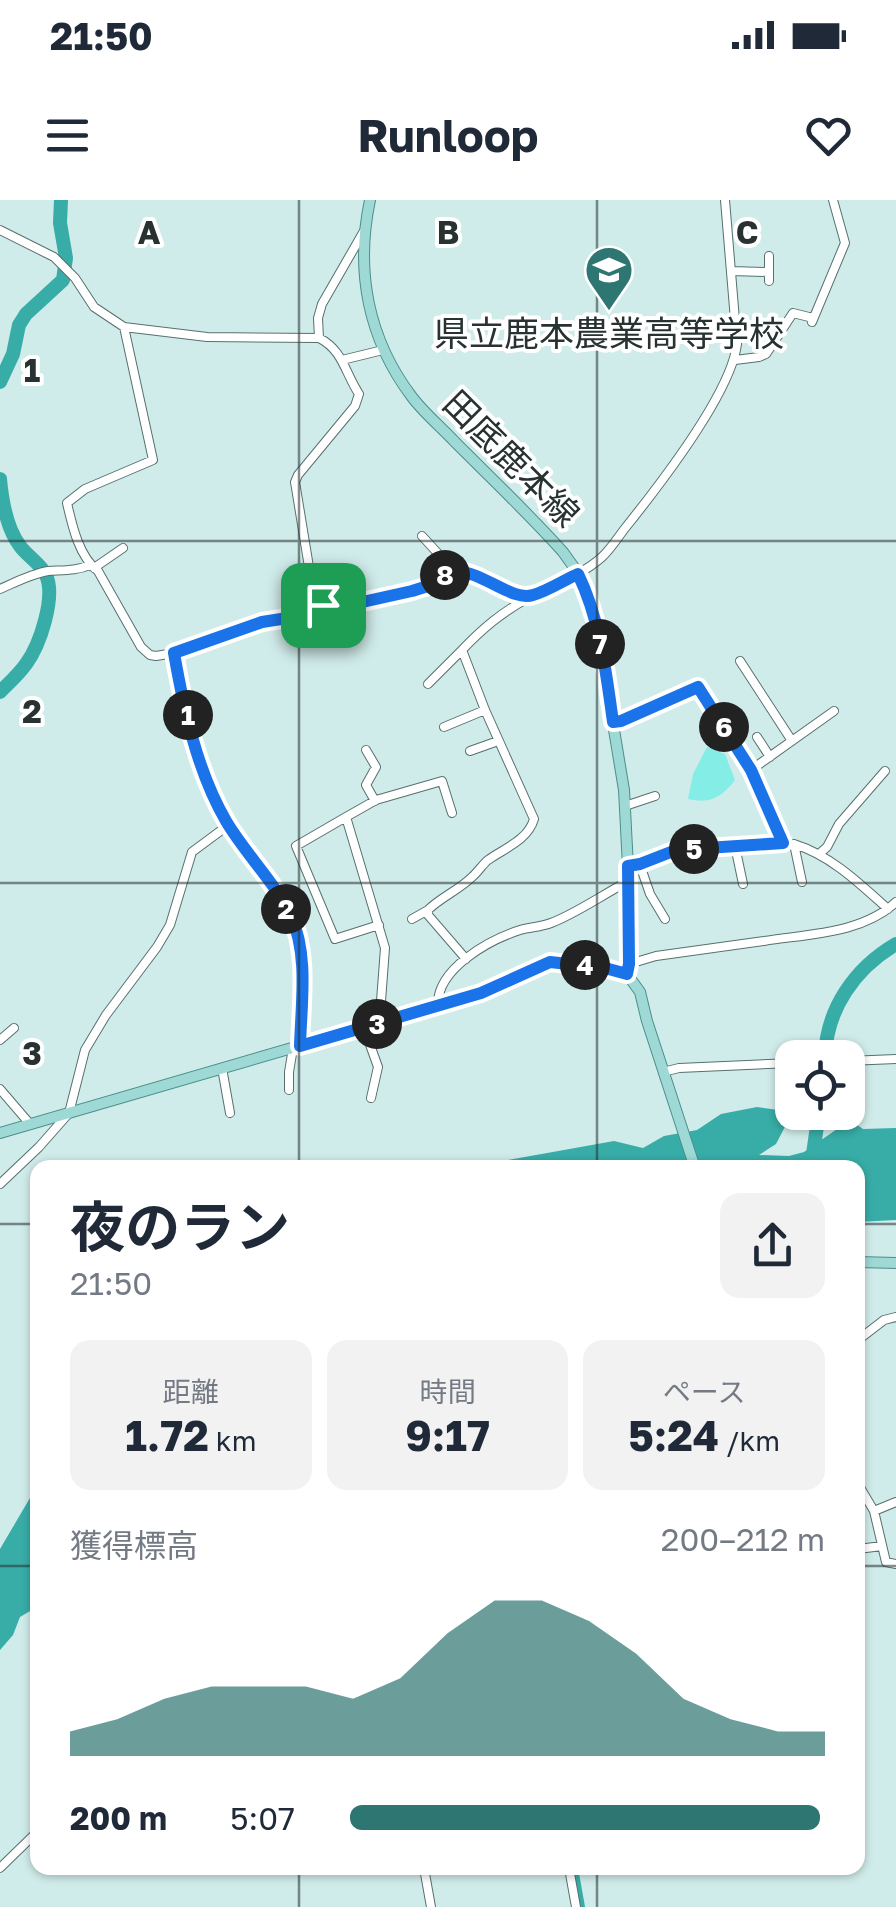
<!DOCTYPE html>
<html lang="ja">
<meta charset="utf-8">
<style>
:root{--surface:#fff;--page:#f2f2f3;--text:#1f2937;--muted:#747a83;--accent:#2d7672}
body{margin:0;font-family:"Golos Text","Noto Sans JP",sans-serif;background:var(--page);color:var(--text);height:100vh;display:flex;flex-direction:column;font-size:38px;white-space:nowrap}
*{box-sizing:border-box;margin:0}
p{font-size:32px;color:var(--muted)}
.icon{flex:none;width:55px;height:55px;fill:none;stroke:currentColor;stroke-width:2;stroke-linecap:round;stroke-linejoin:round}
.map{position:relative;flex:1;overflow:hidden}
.panel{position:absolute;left:30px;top:960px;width:835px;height:715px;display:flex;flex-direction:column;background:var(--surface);border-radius:20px;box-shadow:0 2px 8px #0004}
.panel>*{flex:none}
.controls{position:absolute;left:775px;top:840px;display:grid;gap:20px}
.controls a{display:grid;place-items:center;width:90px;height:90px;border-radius:20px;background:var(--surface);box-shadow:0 2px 8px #0004;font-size:50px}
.pin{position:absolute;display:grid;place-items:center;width:85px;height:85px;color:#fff;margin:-42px;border-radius:20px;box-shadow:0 5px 15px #0006}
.km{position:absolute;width:50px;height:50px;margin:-25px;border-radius:50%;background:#222;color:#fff;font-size:28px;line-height:50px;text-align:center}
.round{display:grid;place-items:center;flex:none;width:105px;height:105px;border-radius:20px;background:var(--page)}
.summary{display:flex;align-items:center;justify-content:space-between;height:170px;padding:0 40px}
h1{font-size:55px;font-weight:700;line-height:75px}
.metrics{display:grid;grid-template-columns:repeat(3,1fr);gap:15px;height:170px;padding:10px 40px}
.metrics div{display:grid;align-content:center;border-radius:20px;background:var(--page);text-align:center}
.metrics b{font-size:42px;font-weight:700}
.metrics small{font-size:28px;font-weight:400}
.metrics p{font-size:28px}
.chart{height:280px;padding:20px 40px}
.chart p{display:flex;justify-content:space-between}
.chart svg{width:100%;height:180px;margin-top:10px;fill:var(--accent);opacity:.7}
ul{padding:0 40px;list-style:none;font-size:32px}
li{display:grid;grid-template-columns:160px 120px 1fr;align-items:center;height:75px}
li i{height:25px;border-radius:12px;background:var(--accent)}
.status{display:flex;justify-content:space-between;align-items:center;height:70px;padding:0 50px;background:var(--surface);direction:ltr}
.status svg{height:28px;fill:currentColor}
header{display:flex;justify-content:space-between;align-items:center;height:130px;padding:0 40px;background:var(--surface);font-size:45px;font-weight:700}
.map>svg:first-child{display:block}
.green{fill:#84ede6}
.water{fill:#38ada7}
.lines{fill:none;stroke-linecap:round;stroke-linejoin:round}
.canal{stroke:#38ada7;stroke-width:8}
.river{stroke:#38ada7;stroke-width:14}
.minor-casing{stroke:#57706e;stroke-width:10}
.major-casing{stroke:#4b8e8a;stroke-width:12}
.minor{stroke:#fff;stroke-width:8}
.major{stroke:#9ed9d6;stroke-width:10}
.route-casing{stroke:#fff;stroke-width:20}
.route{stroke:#1a73e8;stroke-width:12}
.grid{fill:none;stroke:#273231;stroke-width:2.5;stroke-opacity:0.55}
.labels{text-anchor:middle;stroke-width:8;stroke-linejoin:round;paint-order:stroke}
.poi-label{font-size:35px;fill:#273231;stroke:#fff}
.street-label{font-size:35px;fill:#273231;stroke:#fff}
.grid-label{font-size:32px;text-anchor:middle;font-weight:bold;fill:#273231;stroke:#fff;stroke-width:8;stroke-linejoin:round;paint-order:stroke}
</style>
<div class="status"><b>21:50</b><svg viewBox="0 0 49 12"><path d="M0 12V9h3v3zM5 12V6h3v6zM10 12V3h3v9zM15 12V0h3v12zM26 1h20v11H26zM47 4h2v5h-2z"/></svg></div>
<header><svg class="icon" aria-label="menu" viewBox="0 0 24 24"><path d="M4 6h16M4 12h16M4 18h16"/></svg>Runloop<svg class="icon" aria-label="heart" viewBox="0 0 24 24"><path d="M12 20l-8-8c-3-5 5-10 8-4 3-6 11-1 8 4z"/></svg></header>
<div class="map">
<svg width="896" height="1707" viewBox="0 0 896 1707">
<rect width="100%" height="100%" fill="#d0ecea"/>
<path class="green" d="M707,547L725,554L735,580C721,598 710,604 688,599L693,574Z"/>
<path class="water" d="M757,907L778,910L789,919L776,944L759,955L789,956L804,952L850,920L863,929L896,928V1020L858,1022V968H464L614,941L643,948L664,936L697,930L721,914Z
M37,1286V1407L20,1417L13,1435L0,1450V1349Z"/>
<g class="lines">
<path class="canal" d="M574,1668L581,1707"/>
<path class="river" d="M0,182L13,154L19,125L26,114L63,80L66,58L60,23L61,0
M0,279C2,301 7,329 20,346C27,356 41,364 46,375C56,397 40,445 26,464C19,474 9,483 0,492
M825,858C826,809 855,768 896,744
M812,961L819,912"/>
<g class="minor-casing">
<path id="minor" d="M0,30L54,57L75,78L94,107L124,127L207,137L319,138C343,150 345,173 359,194L355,206L298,275L295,282L309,367L323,405
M731,71L768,72
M769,81V56
M812,122L845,43L833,0
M124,127L153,260L85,289L67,303C72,325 79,357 98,371L141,447L150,455L156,456L174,453L262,422L294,417L323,405L367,401L412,391L428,386L448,373L456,371H470L517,395L530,397
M319,138L318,118L322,104L364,31
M342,160L383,150
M735,160L759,157L766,154L793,113L813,118
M422,336L454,371
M94,368L123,348
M0,389C16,382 31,374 48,371C63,370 76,371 90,365
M740,461L792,541
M428,484L462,450
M613,522L621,521L699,487L751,570L783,643
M444,527L485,510
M757,537L770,557
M366,550L376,567L366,585L375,601
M470,551L498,541
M751,570L834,511
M625,606L655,596
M346,617L296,646L335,739L379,725
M227,622L292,717L299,745L302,778L300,846
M794,644L802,682
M735,646L743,684
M819,654L827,647L839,624L885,571
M640,665L650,694L665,719
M628,667L640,665L677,650L794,644C832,656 860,684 888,709
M412,719L428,710
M466,759L428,715V710C441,697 459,690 472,677C478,672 482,665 488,660C505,648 528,640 534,619L485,510L462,450C483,428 501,413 528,398C552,385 581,376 602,357C611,349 618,337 626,327C658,287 731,193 737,144L725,0
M629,764L656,756C692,751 728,746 764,741C807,734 862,734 896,702
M438,806C436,769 489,740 520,730C530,727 541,727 551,723C577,713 602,695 627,682
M383,822L381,801L385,748L346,617L376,600L442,581L452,613
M364,828L378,867L371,898
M0,840L14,828
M848,861L896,859
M222,868L230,913
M663,872L679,868L792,863
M0,889L30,924
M289,890V872L293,848
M0,984L39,947L69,913L85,850L106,815L157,747L170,725L192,652L223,629L227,622L202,571L174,453
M858,1140L884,1120L896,1117
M858,1284L874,1311L886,1362L896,1364
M874,1311L896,1302
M858,1349L882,1346
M0,1668L38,1631
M424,1668L431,1707
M569,1668L576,1707"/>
</g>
<g class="major-casing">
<path id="major" d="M370,0C355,71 368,139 412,197C424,213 441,227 455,242C491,278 529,314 563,352L578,373L588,394L597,427L624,590L628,667L627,774L640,792L647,821L695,968
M0,933L481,793L551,762L605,767L627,774
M858,1062L896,1063"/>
</g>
<use href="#minor" class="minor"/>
<use href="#major" class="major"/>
</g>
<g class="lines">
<g class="route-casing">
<path id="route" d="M456,371C483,372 513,402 533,395C548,391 564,380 578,374C600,419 606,472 613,522L621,521L698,487L751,570L783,643L676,650L640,664L628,666L629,764L627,774L605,768L550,762L481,793L300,846C301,805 309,755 291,716C277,685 244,652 226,621C197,571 184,510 174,453L262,422L294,417L323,405L367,401L412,391L428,386L448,373Z"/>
</g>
<use href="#route" class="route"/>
</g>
<path class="grid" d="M299,0V968M597,0V968M0,341H896M0,683H896M0,1024H38M858,1024H896M0,1366H38M858,1366H896M299,1668V1707M597,1668V1707"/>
<defs>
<g id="school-pin" transform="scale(2.5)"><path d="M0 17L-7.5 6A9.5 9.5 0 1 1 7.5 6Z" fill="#2d7672" stroke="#fff"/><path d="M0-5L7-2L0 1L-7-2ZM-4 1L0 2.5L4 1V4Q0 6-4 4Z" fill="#fff"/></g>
</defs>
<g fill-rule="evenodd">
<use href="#school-pin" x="609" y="70"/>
</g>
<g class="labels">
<g class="poi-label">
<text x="609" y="146">県立鹿本農業高等学校</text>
</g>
<g class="street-label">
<text transform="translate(511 259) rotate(45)" y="12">田底鹿本線</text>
</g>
</g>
<g class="grid-label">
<text x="149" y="44">A</text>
<text x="448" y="44">B</text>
<text x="747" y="44">C</text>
<text x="32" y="182">1</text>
<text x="32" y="523">2</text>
<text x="32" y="865">3</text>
</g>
</svg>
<div class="controls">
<a><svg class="icon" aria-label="locate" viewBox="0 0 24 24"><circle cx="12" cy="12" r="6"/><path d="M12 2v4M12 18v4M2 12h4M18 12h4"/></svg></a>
</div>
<div class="pin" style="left:323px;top:405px;background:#1e9e55"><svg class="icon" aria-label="arrive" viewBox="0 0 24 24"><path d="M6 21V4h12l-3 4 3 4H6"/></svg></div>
<b class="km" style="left:188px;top:515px">1</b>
<b class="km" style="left:286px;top:709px">2</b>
<b class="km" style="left:377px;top:824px">3</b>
<b class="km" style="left:585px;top:765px">4</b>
<b class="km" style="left:694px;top:649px">5</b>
<b class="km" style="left:724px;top:527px">6</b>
<b class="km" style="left:600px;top:444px">7</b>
<b class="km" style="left:445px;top:375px">8</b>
<section class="panel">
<div class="summary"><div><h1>夜のラン</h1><p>21:50</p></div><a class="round"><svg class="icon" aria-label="share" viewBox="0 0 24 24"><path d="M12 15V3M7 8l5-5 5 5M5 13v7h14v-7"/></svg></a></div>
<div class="metrics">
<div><p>距離</p><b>1.72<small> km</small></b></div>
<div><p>時間</p><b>9:17</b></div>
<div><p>ペース</p><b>5:24<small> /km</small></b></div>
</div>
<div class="chart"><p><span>獲得標高</span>200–212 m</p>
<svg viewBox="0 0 160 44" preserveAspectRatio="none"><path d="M0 44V38L10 35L20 30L30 27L40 27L50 27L60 30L70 25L80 14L90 6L100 6L110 11L120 19L130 30L140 35L150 38L160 38V44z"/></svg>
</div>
<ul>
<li><b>200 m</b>5:07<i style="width:99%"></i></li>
</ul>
</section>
</div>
